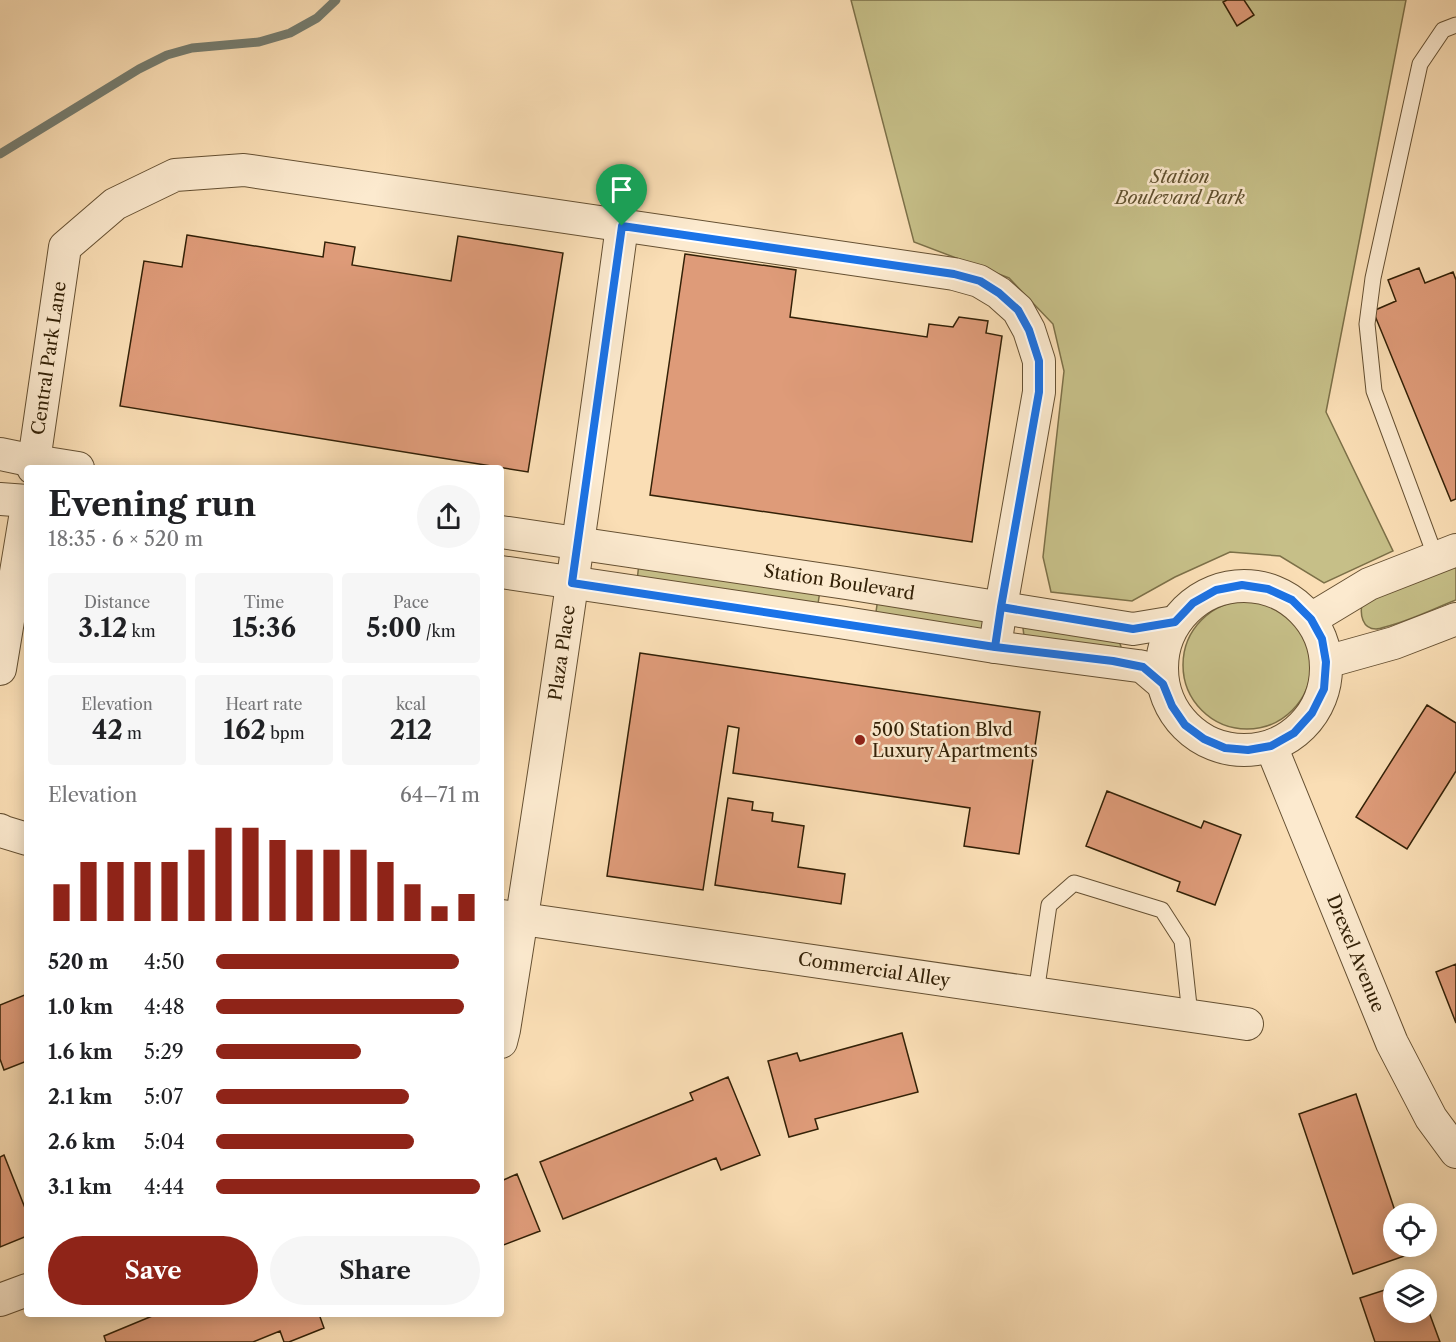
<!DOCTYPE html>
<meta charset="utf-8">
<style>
:root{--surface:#fff;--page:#f6f6f6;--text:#202124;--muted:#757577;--accent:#8f2418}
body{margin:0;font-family:"Libre Caslon Text",serif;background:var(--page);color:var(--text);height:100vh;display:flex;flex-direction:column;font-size:22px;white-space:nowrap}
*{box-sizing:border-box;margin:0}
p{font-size:20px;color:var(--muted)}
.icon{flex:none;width:33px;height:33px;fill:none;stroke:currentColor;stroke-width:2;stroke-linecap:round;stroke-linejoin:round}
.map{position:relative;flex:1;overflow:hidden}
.details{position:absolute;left:24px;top:465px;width:480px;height:852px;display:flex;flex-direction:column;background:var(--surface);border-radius:6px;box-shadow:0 3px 15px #0003}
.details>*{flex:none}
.tools{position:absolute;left:1383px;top:1203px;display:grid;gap:12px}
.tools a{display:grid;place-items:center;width:54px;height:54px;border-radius:50%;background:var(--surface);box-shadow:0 3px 15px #0003;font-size:30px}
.pin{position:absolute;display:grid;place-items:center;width:51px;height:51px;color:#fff;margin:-62px -26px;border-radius:50% 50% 50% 0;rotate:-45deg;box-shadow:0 0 6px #0007}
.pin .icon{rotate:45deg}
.round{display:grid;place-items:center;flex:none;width:63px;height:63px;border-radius:32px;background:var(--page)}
.head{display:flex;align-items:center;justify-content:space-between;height:102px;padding:0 24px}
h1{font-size:33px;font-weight:700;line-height:45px}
.metrics{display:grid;grid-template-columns:repeat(3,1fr);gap:9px;height:102px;padding:6px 24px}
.metrics div{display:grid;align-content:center;border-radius:6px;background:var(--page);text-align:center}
.metrics b{font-size:26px;font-weight:700}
.metrics small{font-size:16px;font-weight:400}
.metrics p{font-size:16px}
.chart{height:168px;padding:12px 24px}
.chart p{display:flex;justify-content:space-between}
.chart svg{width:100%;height:108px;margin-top:6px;stroke:var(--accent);stroke-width:6}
.button{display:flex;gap:12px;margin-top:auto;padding:12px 24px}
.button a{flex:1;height:69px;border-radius:36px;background:var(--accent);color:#fff;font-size:24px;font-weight:700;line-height:69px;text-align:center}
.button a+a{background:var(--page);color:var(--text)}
ul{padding:0 24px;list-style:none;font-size:20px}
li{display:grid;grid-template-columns:96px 72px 1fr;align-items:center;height:45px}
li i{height:15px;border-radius:8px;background:var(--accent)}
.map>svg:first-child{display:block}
.green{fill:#c6bf88;stroke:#7c7048;stroke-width:1.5}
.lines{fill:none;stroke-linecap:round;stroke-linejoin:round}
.stream{stroke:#757d71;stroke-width:9}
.building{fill:#de9b79;stroke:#332107;stroke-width:1.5}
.lane-casing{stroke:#655032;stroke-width:17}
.street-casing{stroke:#655032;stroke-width:34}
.lane{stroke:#fceacf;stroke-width:15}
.street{stroke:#fceacf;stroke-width:32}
.route-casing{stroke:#fff;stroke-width:12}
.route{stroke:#1a73e8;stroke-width:8}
.poi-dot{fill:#8f2418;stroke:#fceacf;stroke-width:2}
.labels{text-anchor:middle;stroke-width:5;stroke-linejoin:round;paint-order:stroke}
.park-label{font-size:18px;font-style:italic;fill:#5f502e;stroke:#fceacf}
.street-label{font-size:18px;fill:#332107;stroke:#fceacf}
.poi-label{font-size:18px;fill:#332107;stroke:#fceacf;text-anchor:start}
</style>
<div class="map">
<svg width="1456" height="1342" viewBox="0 0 1456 1342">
<rect width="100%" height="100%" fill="#fadeb5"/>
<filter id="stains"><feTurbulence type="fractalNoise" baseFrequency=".00333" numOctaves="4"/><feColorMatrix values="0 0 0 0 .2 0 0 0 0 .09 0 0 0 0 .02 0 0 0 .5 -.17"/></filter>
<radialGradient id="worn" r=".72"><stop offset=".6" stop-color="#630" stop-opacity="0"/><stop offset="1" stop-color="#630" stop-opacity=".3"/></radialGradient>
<path class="green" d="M851,0H1406L1326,412L1393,551L1324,583L1280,556L1230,552L1175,577L1132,601L1051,592L1043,557L1064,371L1053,324L1009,278L914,242Z
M639,563L820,591L817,610L637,581Z
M1456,564V600C1433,609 1409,621 1385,627C1382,628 1379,629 1376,629C1362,629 1360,614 1362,604L1371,598Z
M878,598L987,619L985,630L875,619Z
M1183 665a64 64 0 1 1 128 0a64 64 0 1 1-128 0Z
M1028,623L1119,640L1121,647L1118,653L1024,636L1023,628Z"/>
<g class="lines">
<path class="stream" d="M0,154L139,69L167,55L192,48L259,42L290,33L317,18L336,0"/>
</g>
<path class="building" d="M1227,0H1244L1254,15L1237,26L1223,2Z
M187,235L323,257L325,242L355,247L352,265L451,281L458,236L563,253L528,472L120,406L144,261L182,267Z
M685,254L796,270L790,317L927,337L929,324L953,327L959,317L988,321L986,333L1002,336L972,542L650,495Z
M1419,268L1425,283L1453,272L1456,280V499L1451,501L1373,311L1396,301L1388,280Z
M640,653L1040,712L1019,854L964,846L970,808L733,773L739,728L728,726L703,890L607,876Z
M1427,705L1456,723V771L1407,849L1356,817Z
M1107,791L1201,828L1204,821L1241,835L1215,905L1177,891L1180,882L1086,846Z
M728,798L753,802L752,810L773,813L772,821L804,826L798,867L845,874L841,904L715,885Z
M1456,964V1023L1436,972Z
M27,994V1061L4,1070L0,1059V1005Z
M902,1033L918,1092L815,1119L818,1129L789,1137L768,1061L797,1053L800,1061Z
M728,1077L760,1155L721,1170L716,1158L563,1219L540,1162L693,1100L690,1093Z
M1356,1094L1396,1214H1394V1246H1408L1410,1254L1353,1274L1299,1114Z
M4,1155L27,1213V1236L0,1247V1157Z
M517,1174L540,1231L501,1246V1181Z
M1394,1287V1312H1426V1304L1440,1342H1375L1360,1298Z
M157,1314H319L324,1328L289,1342H284L280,1331L253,1342H106L104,1336Z"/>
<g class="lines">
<g class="lane-casing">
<path id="lane" d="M1436,558L1374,391L1367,324L1373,278L1420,64L1443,30L1456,25
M1036,993L1049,905L1074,883L1162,910L1182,941L1190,1015"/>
</g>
<g class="street-casing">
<g id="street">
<path d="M0,454L34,461L78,468"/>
<path id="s1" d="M33,468L65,247L115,204L175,175L244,170L954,274L979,281L999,293L1018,310L1029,330L1039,361V392L1001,607L995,647"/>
<path d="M0,499L27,501"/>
<path id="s2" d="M501,532L846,583L1133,629L1175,622"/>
<path d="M501,572L839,622L995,647L1138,666L1143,667L1163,684"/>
<circle cx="1244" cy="668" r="82"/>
<path d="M1311,619L1369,584L1456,550"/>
<path d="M1326,662L1394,643L1456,619"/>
<path d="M0,669L27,506"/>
<path id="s3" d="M1271,746L1392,1043L1431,1118L1456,1152"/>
<path d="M0,830L4,832L27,839"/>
<path id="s4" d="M502,916L1247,1024"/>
<path id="s5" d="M501,1042L504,1030C547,763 586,494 622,226"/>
<path d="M0,1300L27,1290"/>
</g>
</g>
<use href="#lane" class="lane"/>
<use href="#street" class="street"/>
</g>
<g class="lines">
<g class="route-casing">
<path id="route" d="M622,226L572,583L995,647L1001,607L1133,629L1175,622L1193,603L1216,590L1242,585L1268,589L1292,600L1311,619L1322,639L1326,662L1324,689L1312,713L1294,733L1271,746L1248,750L1225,748L1204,739L1185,725L1172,706L1163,684L1143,667L1113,661L995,647L1001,607L1039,392V361L1029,330L1018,310L999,293L980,281L954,274L622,226"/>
</g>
<use href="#route" class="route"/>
</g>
<circle class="poi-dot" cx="860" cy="740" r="6"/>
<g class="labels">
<g class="park-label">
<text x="1180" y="183">Station<tspan x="1180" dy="21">Boulevard Park</tspan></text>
</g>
<g class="street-label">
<text dy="6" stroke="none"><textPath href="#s1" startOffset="111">Central Park Lane</textPath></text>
<text dy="6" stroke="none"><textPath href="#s2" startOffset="342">Station Boulevard</textPath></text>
<text dy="6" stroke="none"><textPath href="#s5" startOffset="394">Plaza Place</textPath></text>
<text dy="6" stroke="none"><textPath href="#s3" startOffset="224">Drexel Avenue</textPath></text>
<text dy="6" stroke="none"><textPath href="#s4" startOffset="376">Commercial Alley</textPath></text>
</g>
<g class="poi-label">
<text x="872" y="736">500 Station Blvd<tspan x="872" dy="21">Luxury Apartments</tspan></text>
</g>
</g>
<rect width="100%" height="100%" filter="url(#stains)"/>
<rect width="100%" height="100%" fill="url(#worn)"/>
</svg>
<div class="tools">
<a><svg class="icon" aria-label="locate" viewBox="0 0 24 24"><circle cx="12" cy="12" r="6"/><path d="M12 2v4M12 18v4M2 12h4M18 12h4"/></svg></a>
<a><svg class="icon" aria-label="layers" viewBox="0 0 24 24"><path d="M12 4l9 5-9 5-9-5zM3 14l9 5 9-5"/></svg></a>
</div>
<div class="pin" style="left:622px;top:226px;background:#1e9e55"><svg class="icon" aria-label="arrive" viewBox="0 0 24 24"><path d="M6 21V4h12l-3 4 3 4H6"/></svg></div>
<section class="details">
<div class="head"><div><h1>Evening run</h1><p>18:35 · 6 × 520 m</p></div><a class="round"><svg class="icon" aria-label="share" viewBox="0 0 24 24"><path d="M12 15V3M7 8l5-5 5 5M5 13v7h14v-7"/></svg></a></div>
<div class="metrics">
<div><p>Distance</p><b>3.12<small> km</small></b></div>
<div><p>Time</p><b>15:36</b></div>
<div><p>Pace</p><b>5:00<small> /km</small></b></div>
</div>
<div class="metrics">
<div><p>Elevation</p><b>42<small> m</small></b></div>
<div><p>Heart rate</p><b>162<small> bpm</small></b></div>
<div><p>kcal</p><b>212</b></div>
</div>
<div class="chart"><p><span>Elevation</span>64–71 m</p>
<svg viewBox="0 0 160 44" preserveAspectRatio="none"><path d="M5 44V29M15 44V20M25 44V20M35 44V20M45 44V20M55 44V15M65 44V6M75 44V6M85 44V11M95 44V15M105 44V15M115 44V15M125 44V20M135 44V29M145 44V38M155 44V33"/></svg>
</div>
<ul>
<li><b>520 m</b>4:50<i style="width:92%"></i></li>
<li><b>1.0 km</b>4:48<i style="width:94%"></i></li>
<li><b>1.6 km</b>5:29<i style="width:55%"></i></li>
<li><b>2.1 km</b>5:07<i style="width:73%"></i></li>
<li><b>2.6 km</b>5:04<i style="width:75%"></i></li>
<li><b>3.1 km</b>4:44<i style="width:100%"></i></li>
</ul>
<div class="button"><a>Save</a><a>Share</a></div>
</section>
</div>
